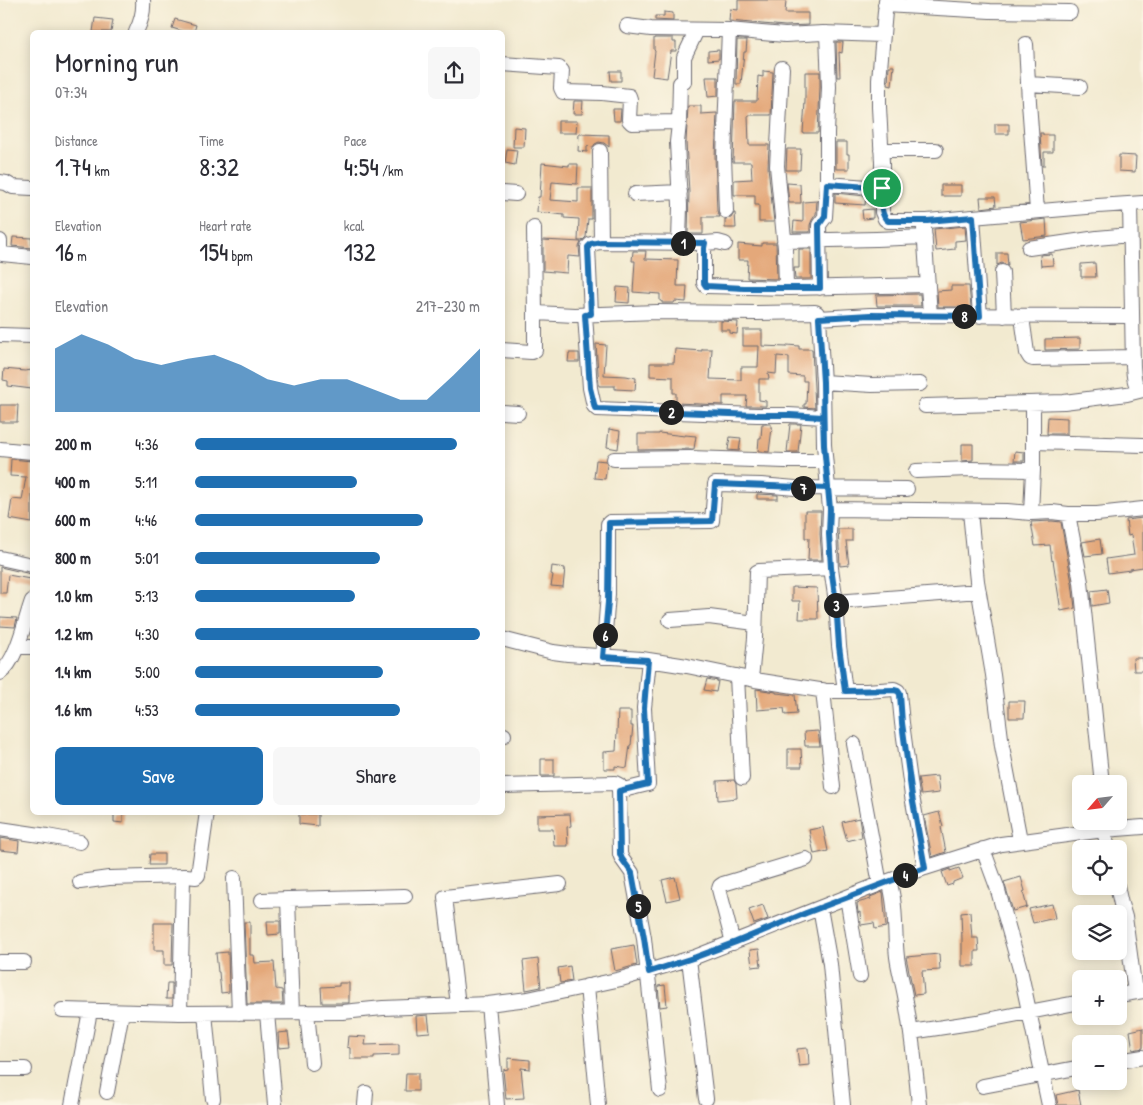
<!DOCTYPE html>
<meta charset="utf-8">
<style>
:root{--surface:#fff;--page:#f7f7f7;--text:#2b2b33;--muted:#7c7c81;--accent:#1f6fb2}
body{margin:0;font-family:"Patrick Hand",sans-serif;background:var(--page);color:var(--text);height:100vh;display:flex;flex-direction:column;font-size:19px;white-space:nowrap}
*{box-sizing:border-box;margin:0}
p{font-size:16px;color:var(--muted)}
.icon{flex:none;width:28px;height:28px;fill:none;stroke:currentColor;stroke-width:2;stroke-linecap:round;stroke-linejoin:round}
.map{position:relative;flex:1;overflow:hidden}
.details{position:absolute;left:30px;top:30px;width:475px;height:785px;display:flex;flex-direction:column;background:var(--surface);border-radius:8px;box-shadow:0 2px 12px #0003}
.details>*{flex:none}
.needle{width:32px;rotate:242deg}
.controls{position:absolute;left:1072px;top:775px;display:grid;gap:10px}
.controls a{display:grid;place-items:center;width:55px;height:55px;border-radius:8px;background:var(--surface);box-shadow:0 2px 12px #0003;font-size:25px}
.pin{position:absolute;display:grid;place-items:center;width:42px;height:42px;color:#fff;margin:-21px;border:2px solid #fff;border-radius:50%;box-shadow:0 1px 5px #0007}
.km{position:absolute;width:25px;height:25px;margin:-12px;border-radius:50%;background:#222;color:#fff;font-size:14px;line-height:25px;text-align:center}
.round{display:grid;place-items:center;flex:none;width:52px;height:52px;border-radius:8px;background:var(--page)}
.head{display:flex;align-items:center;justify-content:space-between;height:85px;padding:0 25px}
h1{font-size:28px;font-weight:600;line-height:38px}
.figures{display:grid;grid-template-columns:repeat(3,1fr);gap:8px;height:85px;padding:5px 25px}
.figures div{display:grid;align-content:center}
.figures b{font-size:25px;font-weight:600}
.figures small{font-size:14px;font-weight:400}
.figures p{font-size:14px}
.chart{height:140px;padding:10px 25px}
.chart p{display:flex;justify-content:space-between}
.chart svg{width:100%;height:90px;margin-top:5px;fill:var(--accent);opacity:.7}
.primary-button{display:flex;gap:10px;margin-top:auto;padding:10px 25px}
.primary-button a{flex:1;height:58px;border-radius:8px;background:var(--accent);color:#fff;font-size:20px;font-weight:600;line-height:58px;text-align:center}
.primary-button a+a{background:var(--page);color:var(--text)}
ul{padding:0 25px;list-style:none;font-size:16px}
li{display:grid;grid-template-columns:80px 60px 1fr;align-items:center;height:38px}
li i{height:12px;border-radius:6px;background:var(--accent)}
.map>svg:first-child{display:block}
.building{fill:#e4a87a}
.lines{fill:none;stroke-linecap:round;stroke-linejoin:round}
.minor-casing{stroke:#6b686f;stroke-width:16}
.minor{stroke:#fff;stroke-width:14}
.route-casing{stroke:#fff;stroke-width:10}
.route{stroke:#1f6fb2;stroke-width:6}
</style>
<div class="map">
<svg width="1143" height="1105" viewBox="0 0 1143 1105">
<rect width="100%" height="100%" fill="#fcf5e5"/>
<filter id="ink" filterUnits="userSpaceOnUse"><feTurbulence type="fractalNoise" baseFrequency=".02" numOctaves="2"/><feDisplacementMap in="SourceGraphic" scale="10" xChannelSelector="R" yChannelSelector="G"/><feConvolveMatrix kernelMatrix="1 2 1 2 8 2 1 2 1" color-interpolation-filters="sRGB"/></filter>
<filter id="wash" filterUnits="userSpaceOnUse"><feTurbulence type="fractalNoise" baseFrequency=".0096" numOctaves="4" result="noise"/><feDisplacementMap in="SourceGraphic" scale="20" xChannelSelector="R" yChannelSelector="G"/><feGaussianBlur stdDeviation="1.12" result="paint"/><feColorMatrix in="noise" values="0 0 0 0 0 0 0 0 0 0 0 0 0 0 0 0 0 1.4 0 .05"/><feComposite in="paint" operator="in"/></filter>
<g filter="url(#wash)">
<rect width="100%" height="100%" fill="#f2ead0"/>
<g id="blocks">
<path class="building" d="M738,0H786L785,13H808V25L785,26L729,21L730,9L738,10Z
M664,12L673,13V21L655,20V16H664Z
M95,18L113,20L111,32H93Z
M175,19L196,25L194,32H185L172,28Z
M654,38H673V42H676V51H671L667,78L652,76L655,51L654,50Z
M737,40H747L746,52H744L741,84H736Z
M836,42H843L842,53L839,52L840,77H837Z
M719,50V59L708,60V51Z
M889,66H894L892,86L888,85Z
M610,71H621V81H611Z
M763,71L773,72L771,115H748L749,145H769L768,167L774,222H759V205H755V195H734V180L752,179L751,162H733L735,101H757L758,76L763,77Z
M805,72H820V87L818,133H803L805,101Z
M706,77H718V96L708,97Z
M574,101H583L582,114H573Z
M688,106H701V114L717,113L715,156L717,211L720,217H703V234H688L689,192L686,142Z
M613,109H621L620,121H614Z
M558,121H577L576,133H558Z
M995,124H1009V134H995Z
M514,127L525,128L524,147H513Z
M1040,133H1043V135H1053V152H1044V166H1042Z
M579,134L609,135V147L604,143L599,142L595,144L593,147L587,146V152L578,151Z
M836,142H847V154H849V169H836Z
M507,149L517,150L515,165L505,163Z
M787,149H801L800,170H786Z
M1119,155L1136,156L1135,172L1119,171Z
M542,163L569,166V164H578L577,184L552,182L550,200L578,202V188H592V219H588L586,237L582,241H578L579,219L564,218V215L537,212L538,197H540Z
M787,183L800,184L801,203H789Z
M941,185H961V196H941Z
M835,193L866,196L865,205L835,203Z
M980,197H995L996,206L981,208Z
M817,201L816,214L812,220L810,225V232H793L794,221L803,222V202Z
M873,209V218L863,219L862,210Z
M734,213H735L736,228H725V219L731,218Z
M1046,219L1047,236L1023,239L1020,222Z
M965,226L966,240L955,241V249L936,251L934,229Z
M13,237L32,238V248L12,246Z
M543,240L581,242L579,247L580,257L568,256L567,273L543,271Z
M762,243H776L777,279L747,278L748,260H738V244L762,246Z
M799,249H811V279H795L794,268H799Z
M633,251H646L645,259L678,260L677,286H687L686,302L675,301L674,303H662V301H660V294L633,292L635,261H632Z
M997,253H1007L1008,266L1002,263L997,265Z
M1052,254L1053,265L1041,266L1040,255Z
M1095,263L1096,277H1081V264Z
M951,286H969L971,307H938L937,291L951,290Z
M617,287L630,288L629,303L616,302Z
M920,294L921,306H877L876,295Z
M721,321L738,322L737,334L730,333V330H721Z
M743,330H762V346L787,347V345L799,346V349H812L815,408L804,407V404H806L807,381H803V376L789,375V357L777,356L776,374L768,373L769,379H759V400L766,401V406H746L747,396H723V405L676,403V393H673V377L650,376V363H674L675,349L702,351V349H712L710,379L741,380V367H758L759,346H743Z
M1080,338V349L1045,350V339Z
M596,344L606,345L604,375L626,376L636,378L635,390L615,389V386H599Z
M569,353H579V362H568Z
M4,369L25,371L32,370V389L8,386V381L3,380Z
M0,405H18L17,422H0Z
M1048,417L1067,418V434H1047Z
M762,424H771V428H772L769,452L758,451L759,438H761Z
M790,424H801L798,452H787Z
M609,429L620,431L618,449L607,447Z
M659,433L685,436V435L696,436L694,449L638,450V434H659Z
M730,437L741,438L739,451L728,450Z
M962,444H973V460L962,461Z
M1015,451L1024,452V461H1014Z
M11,459L32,461V523L9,519L12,499L22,500L26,477L10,476Z
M596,460L606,461L607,464L605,479L594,478Z
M757,494L778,495V499H757Z
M805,511H821L820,534L822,560H808L809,538H805Z
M1143,518V567L1130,569V570L1108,573L1106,559L1134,555L1131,535L1128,536L1126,520Z
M1052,521L1061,522L1072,583L1075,608L1061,611L1053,560L1052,561L1050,545L1035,546L1031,522Z
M838,529H852V541H846L849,565L840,566Z
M1100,539L1102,554L1085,556L1082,542Z
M552,566L565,568L563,587L551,586L553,575L551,574Z
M0,567L31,574L30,579L8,575L6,593H0Z
M792,587L817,588L818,619H799L800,601H792Z
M1107,589L1109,603L1092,606L1091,591Z
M0,617L17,618L15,627L0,626Z
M1133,658H1143V671H1134Z
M707,679L718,681L716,692L704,690Z
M756,689L776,692V693L795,695L797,714L785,715L784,708L757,710Z
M1009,701H1025L1024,718H1009Z
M618,711H631V726H633L631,745H630L627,768L615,766V769H604V752L616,751Z
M818,731L820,746H805L804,732Z
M788,749H801L802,767H788Z
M541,759H554V776H541Z
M937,776L939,793L921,795L918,778Z
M734,780L736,784L737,798L718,800L717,781Z
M114,812H123V823L114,822Z
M939,812L943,826L941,827L946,852L932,857L924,816Z
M299,814H318V826L299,824Z
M570,814L571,826L567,827L568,846H554L553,829H537V815Z
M859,818L862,837L847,841L842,822Z
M823,827L828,851L814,854L809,830Z
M0,838L19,841L18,852L0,850Z
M150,854H164V865H149Z
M959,868L963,878L953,882V884L947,886L942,872L950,869V871Z
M675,877L680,898L667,901L662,880Z
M1021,877L1025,891L1023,892L1027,907L1013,911L1004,882Z
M883,892L886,927L875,929L874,923L861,925L860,912L858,913L857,903L871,899L870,897Z
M1052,904L1055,918L1033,923L1029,909Z
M763,905L768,919L754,924L749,910Z
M970,912L972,938H978L979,951H975V966H962V939L961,913Z
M267,921H280V934L268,935Z
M244,922H250V955H254L255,963L274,962L276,989L282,990L283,1004H247Z
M154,923H173L172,965H164V950H154Z
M634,945L637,965L615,971L611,949Z
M759,949L761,966L752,967L750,950Z
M228,952L229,992L221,993L219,972H218L216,953Z
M939,954L940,970L922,971L924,994L914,995L906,957Z
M538,959L541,987L526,990L523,961Z
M570,966L572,981L560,983L558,968Z
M167,983H172V999H166Z
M339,983H349V1003H322L321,987L339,986Z
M665,985L667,1006L660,1007L658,986Z
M428,1015L430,1032L417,1033L416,1016Z
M1143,1028V1048L1133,1050L1130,1031Z
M288,1032L290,1047L279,1048L278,1033Z
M348,1036L366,1037L365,1045L399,1044V1055L374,1056V1059H350V1048L347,1047Z
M808,1048L809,1065L799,1066L797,1049Z
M508,1058L530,1060V1069L521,1068L524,1098L506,1099L503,1070L508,1069Z
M406,1073H418V1091H405Z
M1078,1090L1081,1105H1058L1056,1095Z"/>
</g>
</g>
<g filter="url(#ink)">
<use href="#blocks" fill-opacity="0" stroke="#6b686f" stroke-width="1"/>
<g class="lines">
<g class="minor-casing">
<path id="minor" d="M886,0L879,80V107L882,162V212L885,219L888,221H927L1098,206L1143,203
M885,5L990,11L1070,12
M627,26L651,29L729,30L785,35L823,33L882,35
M136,32C141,22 144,11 143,0
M1026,44L1029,102L1037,211
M502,64L559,68L562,71L561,88L563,92L602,93L629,96L630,99L629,120L632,123L676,122L679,124L677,142L680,205L679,242
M782,68L777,166L785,248L786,288
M684,82V57L697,30
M1028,84L1080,87
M679,124L680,83
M881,150H936
M600,151L601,242
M0,182L6,183L13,187L32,188
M827,184L882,188
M502,193L516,194
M635,194L680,192
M1130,204L1133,366C1134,375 1133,387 1143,390
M726,211L724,156L729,30
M973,217L980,316
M534,228L535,315
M924,229L930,315
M0,241V251L2,254L32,257
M784,241L876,239L925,237
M705,243L718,242L725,244
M1029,248L1097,238L1130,235
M1002,272L1004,316
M820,288L819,225L825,217L827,184V133L829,87L827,33
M591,314L588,247L591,244L601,242L705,243L704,248V283L706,286L790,288L928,285
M585,315L590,388L594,406L597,409L757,415H789L823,417
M1022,317L1027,353L1030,358L1033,359L1133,357
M819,318L870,315L1132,316
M0,335L32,336
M502,350L531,352L535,350V315L537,313L574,315L657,312L757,313L815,312L817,313L819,318L823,382L824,445L830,509L829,534L831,568L836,602L839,646L845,691
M823,382L872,385L920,384
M925,406L1064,402L1127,394L1143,390
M502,412L518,413
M1033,442L1143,445
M0,449L32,452
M614,459L690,458L785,461H825
M916,471L969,469L1033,470
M830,509L1007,511L1031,513L1052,512L1068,514H1097L1143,509
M970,512L977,581L993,675L1002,746L1020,840
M1031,513L1033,470V403
M1068,514L1081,582L1102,784
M0,558L32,565
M836,602L979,591
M670,620L709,617L755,623
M502,639L553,652L568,654L642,659L687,666L755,680L826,691H866L894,689L898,691L899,693L902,723L912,796L925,868
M17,647H32
M603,657L608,594V524L610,522L712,521L715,484L761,485L795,488L907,489
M0,673C17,661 25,620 32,601
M737,676L742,778
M751,679L755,638L757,572L759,571L831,568
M823,690L833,787
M502,735H504
M854,744L880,884
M502,786L615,783L619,785L620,854L622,859L632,873L644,938L660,1090
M619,791L648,784L644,708L649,660
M1103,822L1104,830L1108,849
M0,829L47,836L80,842
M983,849L997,887L1020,969L1049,1105
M234,878L239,1013
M889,881C897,906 894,932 897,957C899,972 904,987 906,1002C912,1036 916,1071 919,1105
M80,882L109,878L184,876
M1117,886L1121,904L1125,917L1135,992
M847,897L860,976
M262,900L288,899
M820,908L830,964L843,1105
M733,943L719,889L720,886L723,884L806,859
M689,959L706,1099
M0,962H24
M587,986L598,1105
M1119,995L1143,991
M488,1004L497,1105
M458,1005L445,897L560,884
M62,1010L180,1013L343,1012L383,1008L488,1004L528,999L621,979L695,957L880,884L925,868L1001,844L1104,830L1143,827
M292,1012L288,899L405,896
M307,1012L312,1063
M180,1013L183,878L186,876L196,877L198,875L207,812
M205,1013L213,1099
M267,1013L275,1105
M911,1032L977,1022L1081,1002
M1119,1061L1143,1057
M0,1069H25
M983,1086L1081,1067
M107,1092L122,1012
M72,1105L90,1011
M365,1105L366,1093"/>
</g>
<use href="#minor" class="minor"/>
</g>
</g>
<g class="lines" filter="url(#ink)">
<g class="route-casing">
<path id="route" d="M882,188L827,184L825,216L819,225L820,288H744L706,286L704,283V248L705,243L601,242L591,244L588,247L591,314L585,315L590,388L595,408L597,409L757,415H790L823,417L824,445L830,509L829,534L831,568L836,602L839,646L845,691L894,690L898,691L900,694L902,723L912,796L925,868L806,913L736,942L696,957L649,972L644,938L632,873L622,859L620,854L619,791L648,784L644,708L648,660L603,657L608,602L609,523L712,521L715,484L828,488L824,445L823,382L819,318L870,315L980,316L973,217L927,221H888C879,214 882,199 882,188"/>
</g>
<use href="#route" class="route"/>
</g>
</svg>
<div class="controls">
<a><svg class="needle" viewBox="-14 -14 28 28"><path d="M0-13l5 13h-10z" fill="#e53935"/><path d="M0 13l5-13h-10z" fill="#7c7c81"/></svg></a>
<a><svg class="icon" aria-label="locate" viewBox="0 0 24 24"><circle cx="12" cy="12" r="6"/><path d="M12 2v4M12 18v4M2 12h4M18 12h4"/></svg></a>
<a><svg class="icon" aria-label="layers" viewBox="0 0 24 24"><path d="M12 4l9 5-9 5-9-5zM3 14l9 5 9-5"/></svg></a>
<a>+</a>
<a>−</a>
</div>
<div class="pin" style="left:882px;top:188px;background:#1e9e55"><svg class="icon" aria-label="arrive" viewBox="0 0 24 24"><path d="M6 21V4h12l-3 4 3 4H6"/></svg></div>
<b class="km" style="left:683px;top:243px">1</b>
<b class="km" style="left:671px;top:412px">2</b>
<b class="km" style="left:836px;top:605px">3</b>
<b class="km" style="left:905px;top:875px">4</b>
<b class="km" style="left:638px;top:906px">5</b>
<b class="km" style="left:605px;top:635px">6</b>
<b class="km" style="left:803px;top:488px">7</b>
<b class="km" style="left:964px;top:316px">8</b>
<section class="details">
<div class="head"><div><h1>Morning run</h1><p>07:34</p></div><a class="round"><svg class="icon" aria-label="share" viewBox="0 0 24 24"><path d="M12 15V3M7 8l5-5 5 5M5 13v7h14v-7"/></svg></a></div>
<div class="figures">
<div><p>Distance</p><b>1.74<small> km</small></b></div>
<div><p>Time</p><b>8:32</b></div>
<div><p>Pace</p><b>4:54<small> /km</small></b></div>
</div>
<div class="figures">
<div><p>Elevation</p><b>16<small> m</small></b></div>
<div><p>Heart rate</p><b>154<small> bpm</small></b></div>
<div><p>kcal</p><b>132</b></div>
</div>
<div class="chart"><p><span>Elevation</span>217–230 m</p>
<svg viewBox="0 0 160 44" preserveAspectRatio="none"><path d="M0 44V13L10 6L20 11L30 18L40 21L50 18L60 16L70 21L80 28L90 31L100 28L110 28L120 33L130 38L140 38L150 26L160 13V44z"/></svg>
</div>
<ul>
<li><b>200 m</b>4:36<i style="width:92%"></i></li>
<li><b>400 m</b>5:11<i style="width:57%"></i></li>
<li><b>600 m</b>4:46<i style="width:80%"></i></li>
<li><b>800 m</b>5:01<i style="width:65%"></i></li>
<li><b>1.0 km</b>5:13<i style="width:56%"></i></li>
<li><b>1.2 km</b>4:30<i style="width:100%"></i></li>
<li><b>1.4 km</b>5:00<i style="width:66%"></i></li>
<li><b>1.6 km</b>4:53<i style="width:72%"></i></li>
</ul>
<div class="primary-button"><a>Save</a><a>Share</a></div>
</section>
</div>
